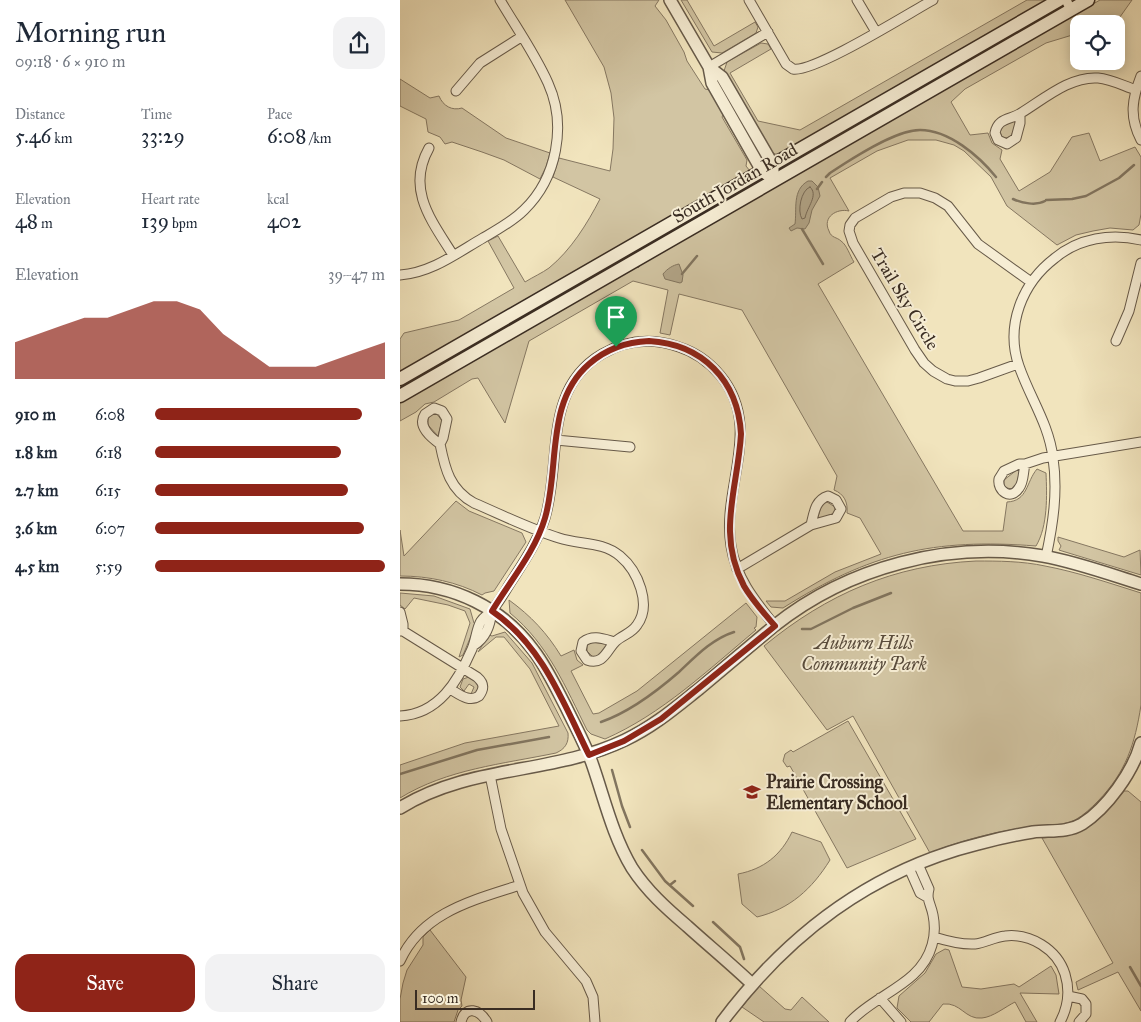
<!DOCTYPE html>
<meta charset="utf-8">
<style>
:root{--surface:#fff;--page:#f2f2f3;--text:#1f2937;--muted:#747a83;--accent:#8f2418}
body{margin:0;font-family:"IM FELL Great Primer",serif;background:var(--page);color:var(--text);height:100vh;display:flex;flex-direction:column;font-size:19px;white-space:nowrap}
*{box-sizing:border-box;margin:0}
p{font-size:16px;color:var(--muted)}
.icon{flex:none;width:28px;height:28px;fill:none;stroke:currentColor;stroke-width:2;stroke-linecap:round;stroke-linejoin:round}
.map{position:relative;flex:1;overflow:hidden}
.sheet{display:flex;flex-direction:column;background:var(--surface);width:400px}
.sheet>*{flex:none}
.fabs{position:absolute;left:670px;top:15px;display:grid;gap:10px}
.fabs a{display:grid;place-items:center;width:55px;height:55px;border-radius:10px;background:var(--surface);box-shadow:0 2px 12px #0003;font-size:25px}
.scale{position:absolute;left:15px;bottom:12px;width:120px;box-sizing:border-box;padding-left:5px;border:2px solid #392c22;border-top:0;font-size:14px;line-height:18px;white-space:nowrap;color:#392c22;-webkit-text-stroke:4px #f6edd4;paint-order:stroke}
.pin{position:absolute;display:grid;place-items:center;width:42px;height:42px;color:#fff;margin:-51px -21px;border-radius:50% 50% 50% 0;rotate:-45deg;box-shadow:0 0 5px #0007}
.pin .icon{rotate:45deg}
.round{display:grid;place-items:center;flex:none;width:52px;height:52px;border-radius:15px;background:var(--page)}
.summary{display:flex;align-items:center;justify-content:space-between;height:85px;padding:0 15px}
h1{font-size:28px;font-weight:600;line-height:38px}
.figures{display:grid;grid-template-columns:repeat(3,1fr);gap:8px;height:85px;padding:5px 15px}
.figures div{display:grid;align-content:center}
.figures b{font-size:21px;font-weight:600}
.figures small{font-size:14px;font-weight:400}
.figures p{font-size:14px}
.chart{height:140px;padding:10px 15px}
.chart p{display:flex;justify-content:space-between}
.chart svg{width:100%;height:90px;margin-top:5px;fill:var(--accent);opacity:.7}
.action{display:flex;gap:10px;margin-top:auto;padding:10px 15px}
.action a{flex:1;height:58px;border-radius:15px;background:var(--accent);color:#fff;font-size:20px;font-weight:600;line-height:58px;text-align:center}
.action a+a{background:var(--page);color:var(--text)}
ul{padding:0 15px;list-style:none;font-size:16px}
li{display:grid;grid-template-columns:80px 60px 1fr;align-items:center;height:38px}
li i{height:12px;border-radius:6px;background:var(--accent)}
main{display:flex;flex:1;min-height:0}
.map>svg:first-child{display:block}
.green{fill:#d2c5a3;stroke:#867862}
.water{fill:#b2a588;stroke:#82755f}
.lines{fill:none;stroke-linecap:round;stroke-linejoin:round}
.shore{stroke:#766855;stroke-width:1}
.stream{stroke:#82755f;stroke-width:2.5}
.minor-casing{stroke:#675a49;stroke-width:11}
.tertiary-casing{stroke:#675a49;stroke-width:14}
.secondary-casing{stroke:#392c22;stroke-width:15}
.minor{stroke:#f6edd4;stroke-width:9}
.tertiary{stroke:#f6edd4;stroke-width:11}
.secondary{stroke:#f6edd4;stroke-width:12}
.route-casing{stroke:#fff;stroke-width:10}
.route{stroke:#8f2418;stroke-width:6}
.labels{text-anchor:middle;stroke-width:4;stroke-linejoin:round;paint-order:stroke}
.street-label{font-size:18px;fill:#392c22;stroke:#f6edd4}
.park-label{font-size:18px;font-style:italic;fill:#584b3c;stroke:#f6edd4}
.poi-label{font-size:18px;font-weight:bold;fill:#392c22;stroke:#f6edd4;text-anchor:start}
</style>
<main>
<section class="sheet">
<div class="summary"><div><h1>Morning run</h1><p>09:18 · 6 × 910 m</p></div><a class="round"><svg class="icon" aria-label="share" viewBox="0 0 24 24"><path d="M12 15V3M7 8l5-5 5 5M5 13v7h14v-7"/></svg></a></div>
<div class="figures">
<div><p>Distance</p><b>5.46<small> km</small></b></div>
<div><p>Time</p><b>33:29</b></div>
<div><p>Pace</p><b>6:08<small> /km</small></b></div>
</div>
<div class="figures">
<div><p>Elevation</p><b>48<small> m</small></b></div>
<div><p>Heart rate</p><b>139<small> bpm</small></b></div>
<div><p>kcal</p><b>402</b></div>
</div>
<div class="chart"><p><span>Elevation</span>39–47 m</p>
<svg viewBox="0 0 160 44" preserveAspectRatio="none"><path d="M0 44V26L10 22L20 18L30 14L40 14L50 10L60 6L70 6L80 10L90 22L100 30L110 38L120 38L130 38L140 34L150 30L160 26V44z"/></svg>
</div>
<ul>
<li><b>910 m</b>6:08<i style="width:90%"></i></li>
<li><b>1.8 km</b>6:18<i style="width:81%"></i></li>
<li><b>2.7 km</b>6:15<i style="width:84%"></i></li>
<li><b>3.6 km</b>6:07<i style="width:91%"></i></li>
<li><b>4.5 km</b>5:59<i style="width:100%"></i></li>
</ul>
<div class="action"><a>Save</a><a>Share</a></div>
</section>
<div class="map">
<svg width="741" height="1022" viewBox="0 0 741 1022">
<rect width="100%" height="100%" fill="#f1e4bd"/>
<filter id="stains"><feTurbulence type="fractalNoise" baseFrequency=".004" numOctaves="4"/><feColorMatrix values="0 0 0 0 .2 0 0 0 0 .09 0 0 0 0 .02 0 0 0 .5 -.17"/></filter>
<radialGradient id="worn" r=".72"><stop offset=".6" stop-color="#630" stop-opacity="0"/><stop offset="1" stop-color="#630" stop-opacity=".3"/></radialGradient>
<path class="green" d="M165,0H259L255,6L266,20L284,52L287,61L305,89L310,90L324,113L322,117L347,160L346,166L350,171L0,372V339L4,333L59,320L114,288L88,241L98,236L125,282C133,277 142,273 149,268C171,250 187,224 200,199L153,177L159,158L210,171L213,149L214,118L211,93L204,67Z
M281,0H287L314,46L355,22L358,27L356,33L322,53L312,52Z
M627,0H648L381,154H375L370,151L324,71L327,62L361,43L368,44L371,49L330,73L358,121L400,130Z
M700,0H732L715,24H679V33L646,43L565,89L551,102L570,135L588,133L592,143L602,150L600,159L619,191L650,172L672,137L689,133L700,161L735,147L741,157V214L739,225L733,230L710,228L693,231L676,235L657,245L607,206L591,177L564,151L554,145L536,140H508L477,151L430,178L449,211C437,208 422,217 429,231C431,238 437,237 441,241C447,245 450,256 454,262L418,284L563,531H603L607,502C628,501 626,482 637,469L646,473C647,495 648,526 636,546C533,538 470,553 383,608L371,607L366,601H385L435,572L481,554L460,518L447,513C448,502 444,494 434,490L437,476L342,310L279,294L270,335L260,333L268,290L233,281L129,341L105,423L78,378L72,379L34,402L25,404L16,412L0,421V402L236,266L238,268L241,265V264Z
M599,41L555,71L402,159L390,162Z
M0,79L30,98L39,96C43,106 52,111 62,108L106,138L150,153L146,167L140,179L104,160L82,152L52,142L45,144L40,137L28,132L26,119L0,106Z
M614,121L616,124L611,136L606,138L602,137L600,132L603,126Z
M301,212L260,241L0,390V385Z
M31,414H37L42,421L38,436L28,425V419Z
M618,469L620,470L616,486L612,489L607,488L604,485V480Z
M56,501L69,511L122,533L126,542L94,591L85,593L82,595C57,582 29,576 0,576V530L4,556Z
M427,502L435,507L434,513L420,519L418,517L422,504Z
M658,537L724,557L740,550L741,575L662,551L659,550L661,546L658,541Z
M576,561C598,561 622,561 645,566C677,572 709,583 741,593V705C735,744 726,772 698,801C691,808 684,815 675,820C659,827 638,825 622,828C590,833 559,841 530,853L453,716L427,730L364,646C427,594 494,565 576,561Z
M0,593L34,596L70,609L74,623L76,624L63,655L59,657L70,623L65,611L48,605L14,598L5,609L0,605Z
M109,600C131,616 147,633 161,656L174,650L177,660L183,665L171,671L193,714L199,713L237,691L346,603L357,617L356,627L354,628L356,630C308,670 262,714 205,739L191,734L187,730C166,688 148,644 110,613Z
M105,632L132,663L168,733C169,743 165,749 156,753C103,764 47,769 0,798V765L65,743L159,726L130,669L104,637H96L78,652L89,635L92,636Z
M191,642L206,644L208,647L198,656L193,657L187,651V646Z
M69,677C76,681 85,692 71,694L74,687L69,684L64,691L60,687L63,679Z
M448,721L516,839L447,868L390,766L387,767L383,761L385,754L391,750L393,752Z
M724,791H728L741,802V1011L718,972L678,990L676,982L713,963L642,838C654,837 666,836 677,832C697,826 711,806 724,791Z
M392,832L421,842L430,860C412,889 390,909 357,917L342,904L338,874C364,869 381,855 392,832Z
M30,930L66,977L61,1000L62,1006L58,1010L54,1022H0V999L3,983L7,970L23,945V937Z
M545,949L549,950L562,987L581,989L614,984L619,987L651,966L656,975L659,994L620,993L637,1022H626L615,1002C605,1007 593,1017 582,1018C565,1020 561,1002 543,1004L529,1022H511L497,1008L499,996L525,973L536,954Z
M359,986L385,1009L391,1010L402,997L429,1022H364L342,1007Z"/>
<path class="water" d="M408,181H412L418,187L420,196L412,210L409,223L405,229L397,228L391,231L389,228L395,224C397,209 392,190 408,181Z
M279,264L283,275L282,282L280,283L265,279L263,274C267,269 273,265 279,264Z"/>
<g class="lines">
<path class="shore" d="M410,187C419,195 407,207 405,218L402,219C397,211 401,190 410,187Z"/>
<path class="stream" d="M426,177L430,173C451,159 495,130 520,130C549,130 579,156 596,177
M417,189L422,182
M613,199C622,203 636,206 645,201
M646,200L672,199L686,196L719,178L734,165
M402,229L423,264
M282,274L297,256
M402,629H411L453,608L491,593
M201,722C230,712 256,692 279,672C296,656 312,639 334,632
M212,770L222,806L230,827
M0,774L77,750L149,737
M242,850L265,881L293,906
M270,885L275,881
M313,922L340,947L344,959
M730,967L741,986"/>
<g class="minor-casing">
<path id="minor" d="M349,0L386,64L393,69
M457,0L476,32
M666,0L671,10
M309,67L368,32
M393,69C414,73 509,13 533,0
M741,76C732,99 729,117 741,140
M56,91L80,63L121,37
M620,115V123L616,138L607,144L598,140L595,133C598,117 611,120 621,113C644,99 670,76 698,78C711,79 724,86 736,90
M29,148C6,189 31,220 53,255
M0,275C31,273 57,253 83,238C97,230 112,222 124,210C157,178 167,125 148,83C135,54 116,27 100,0
M716,341L729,311L741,263
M618,364L579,378L568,381H555L547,379L533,371L524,363L515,350L453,243L449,231L450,225L455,218L491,197L504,193H520L535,198L548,206L578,244L631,282
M156,440L230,447
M40,444C30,437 17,426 25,414L34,408L42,411L47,419L43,438L40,444C45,469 50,490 74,503C102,515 130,529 159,538C180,545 202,541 220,556C238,571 252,605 237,625C232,633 223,635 216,641C207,649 204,666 187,660L181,651L183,642C193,634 204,639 215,642
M625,464C623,472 624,482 619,488C611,501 597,491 599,479L604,471L619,464H625L643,458L741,442
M646,557C653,524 658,492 653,458C649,424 630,398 619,366C605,326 622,283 655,258C679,238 711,233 741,240
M337,569L411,525L436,518L441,509L436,500L428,496C415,500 414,513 411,525
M0,612L3,624V631
M0,631H3L77,677C84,683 85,688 79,696C69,703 59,694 50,689
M73,646C86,638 90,626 92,611
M0,716C39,714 58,681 72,649C76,640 76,630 81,621C84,616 90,614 93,609C99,602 104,593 109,585C123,563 137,543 145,518C162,462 142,389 202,354C226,340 253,338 279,347C295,352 309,362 320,375C364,427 321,488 331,546C336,578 355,601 375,626
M90,775L101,829L123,893L145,932L186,981L193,997L195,1022
M509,868L520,893L527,897
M534,937C547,941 561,945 575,944C585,943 594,937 605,936C630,933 657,949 665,974C670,990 668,1007 660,1022
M0,961C22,912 74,900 120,885
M668,996L682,999L686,1004V1014L679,1022
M480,998L501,1022
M61,1022C65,1004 80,1010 87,1022
M450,1022C475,994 521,985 532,945C535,935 535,925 533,915C531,904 526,900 529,889L518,864"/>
</g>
<g class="tertiary-casing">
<path id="tertiary" d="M270,0L309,67L312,83L362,171L374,180
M309,67L322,77L373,165V173
M0,584C53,584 103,608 134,651C147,668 156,688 166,707C175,726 186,745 193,766C205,801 213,836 232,868C247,891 266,908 287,926C308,945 331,964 352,984
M0,808C71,764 152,775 225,740C253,727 275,708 299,689C324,668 349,647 374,626C448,567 549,540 643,556C676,562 709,574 741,584
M322,1022C388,934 470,871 578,844C596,839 615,835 633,832C650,830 667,833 682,824C707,808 733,772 741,743"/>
</g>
<g class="secondary-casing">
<path id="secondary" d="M0,379L659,0
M0,396L688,0"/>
</g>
<use href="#minor" class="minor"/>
<use href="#tertiary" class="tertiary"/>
<use href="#secondary" class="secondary"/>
</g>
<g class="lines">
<g class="route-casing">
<path id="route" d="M249,341C302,344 338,380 341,434C338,488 316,533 344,586C352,600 364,613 375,626L261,719L224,741L189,755C163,702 142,645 92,611C110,581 135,552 145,518C160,467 145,402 189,364C206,349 227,342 249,341Z"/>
</g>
<use href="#route" class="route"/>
</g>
<defs>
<g id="school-bare" transform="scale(1.35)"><path d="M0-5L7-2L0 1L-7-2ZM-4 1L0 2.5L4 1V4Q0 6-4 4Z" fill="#8f2418" stroke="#f6edd4" stroke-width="2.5" paint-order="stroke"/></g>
</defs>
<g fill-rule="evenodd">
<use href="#school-bare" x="352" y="792"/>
</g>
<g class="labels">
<g class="street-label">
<text transform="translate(335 183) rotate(-30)" y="6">South Jordan Road</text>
<text transform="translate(505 299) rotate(59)" y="6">Trail Sky Circle</text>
</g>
<g class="park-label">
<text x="464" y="649">Auburn Hills<tspan x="464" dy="21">Community Park</tspan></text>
</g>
<g class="poi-label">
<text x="366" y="788">Prairie Crossing<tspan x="366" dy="21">Elementary School</tspan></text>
</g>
</g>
<rect width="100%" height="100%" filter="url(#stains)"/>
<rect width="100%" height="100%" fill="url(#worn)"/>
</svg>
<div class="fabs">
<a><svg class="icon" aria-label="locate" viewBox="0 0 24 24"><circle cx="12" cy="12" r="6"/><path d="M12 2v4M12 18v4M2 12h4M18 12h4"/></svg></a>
</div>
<div class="scale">100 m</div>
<div class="pin" style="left:216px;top:347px;background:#1e9e55"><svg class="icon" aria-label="arrive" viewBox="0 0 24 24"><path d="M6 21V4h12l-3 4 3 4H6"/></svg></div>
</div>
</main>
